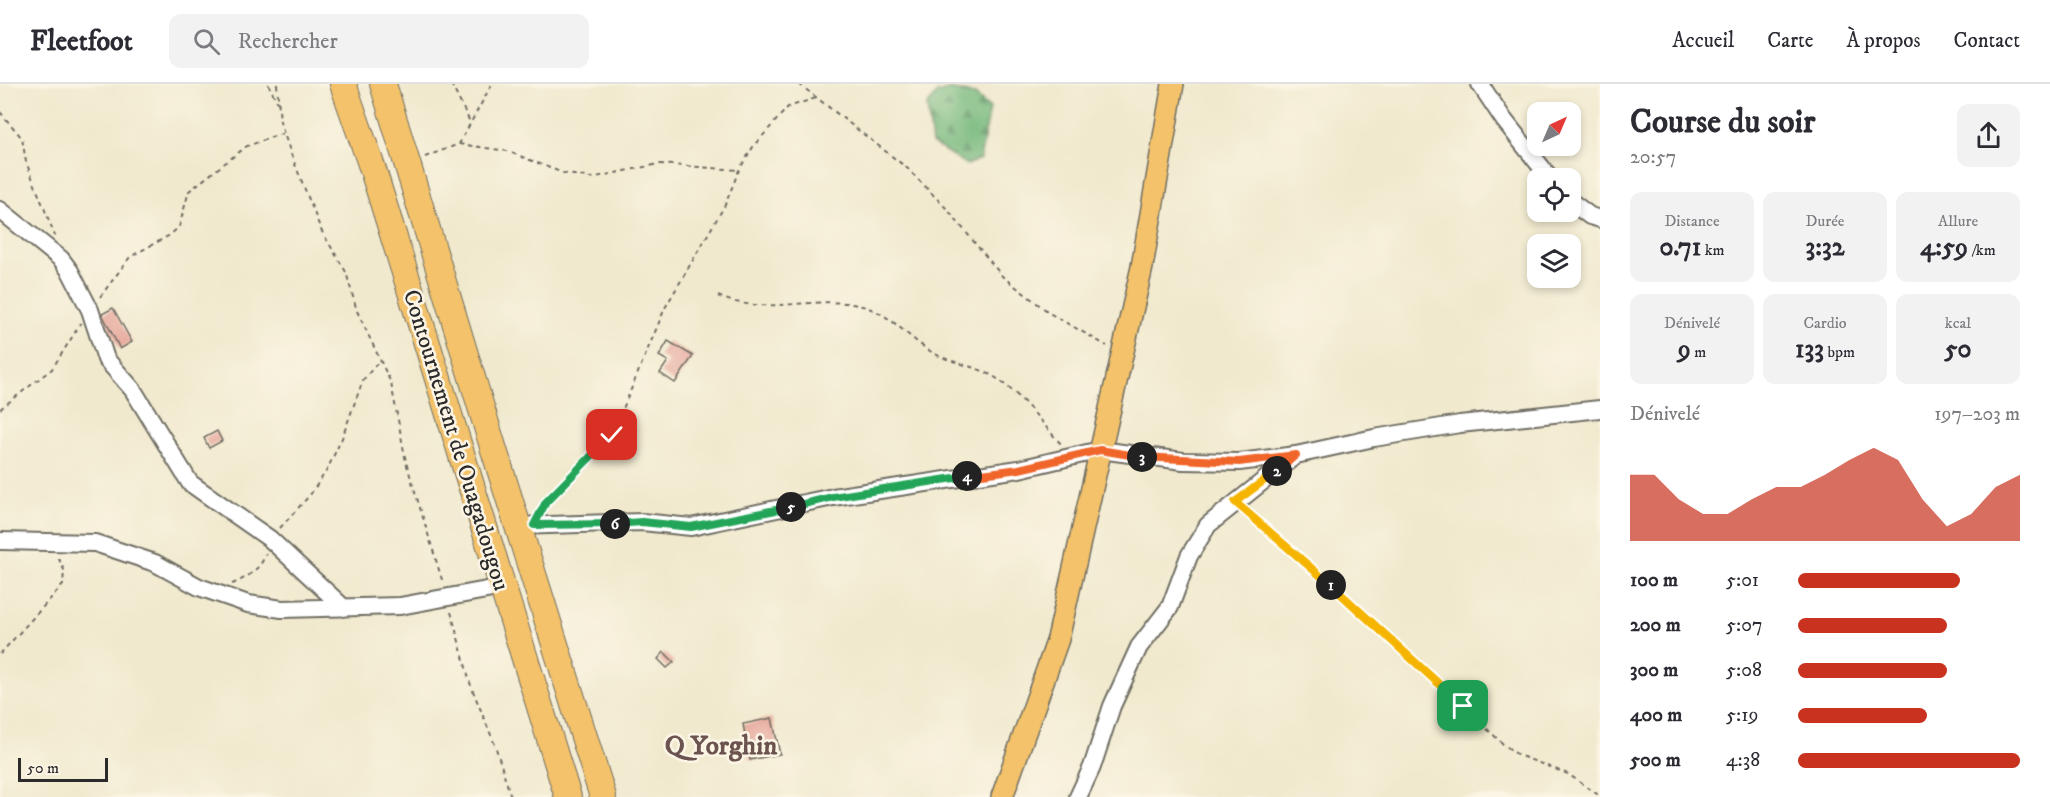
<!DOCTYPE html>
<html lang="fr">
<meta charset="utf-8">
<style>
:root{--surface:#fff;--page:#f2f2f3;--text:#2b2b33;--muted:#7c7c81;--line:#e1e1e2;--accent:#c8321e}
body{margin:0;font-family:"IM FELL DW Pica",serif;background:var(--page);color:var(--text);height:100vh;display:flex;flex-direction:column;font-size:22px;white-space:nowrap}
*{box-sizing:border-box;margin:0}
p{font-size:20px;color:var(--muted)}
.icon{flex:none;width:33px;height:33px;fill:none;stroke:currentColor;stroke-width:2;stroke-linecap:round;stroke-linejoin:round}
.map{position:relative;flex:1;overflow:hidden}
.panel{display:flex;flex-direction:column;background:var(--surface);width:450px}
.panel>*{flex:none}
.needle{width:39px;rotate:44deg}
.controls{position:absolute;left:1527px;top:18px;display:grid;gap:12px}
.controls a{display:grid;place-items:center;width:54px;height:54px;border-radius:12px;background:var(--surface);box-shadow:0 3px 9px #0003;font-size:30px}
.scale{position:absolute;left:18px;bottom:15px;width:90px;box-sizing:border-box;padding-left:6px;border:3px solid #2b2b2b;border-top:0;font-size:16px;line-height:21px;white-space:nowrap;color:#2b2b2b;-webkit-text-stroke:4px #fcf5e5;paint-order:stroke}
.pin{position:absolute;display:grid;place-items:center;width:51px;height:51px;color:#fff;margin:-26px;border-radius:12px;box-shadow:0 3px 9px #0006}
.km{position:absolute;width:30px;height:30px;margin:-15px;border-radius:50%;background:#222;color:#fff;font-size:16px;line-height:30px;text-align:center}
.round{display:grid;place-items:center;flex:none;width:63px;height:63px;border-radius:12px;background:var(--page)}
.summary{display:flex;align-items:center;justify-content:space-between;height:102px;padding:0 30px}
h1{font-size:33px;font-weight:800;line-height:45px}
.stats{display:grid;grid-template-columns:repeat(3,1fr);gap:9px;height:102px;padding:6px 30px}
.stats div{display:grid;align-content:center;border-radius:12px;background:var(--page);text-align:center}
.stats b{font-size:26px;font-weight:800}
.stats small{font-size:16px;font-weight:400}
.stats p{font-size:16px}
.chart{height:168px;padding:12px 30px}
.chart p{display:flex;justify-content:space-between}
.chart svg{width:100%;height:108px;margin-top:6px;fill:var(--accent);opacity:.7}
ul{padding:0 30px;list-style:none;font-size:20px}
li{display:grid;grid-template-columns:96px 72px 1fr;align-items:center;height:45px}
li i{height:15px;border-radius:8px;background:var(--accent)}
header{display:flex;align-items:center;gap:36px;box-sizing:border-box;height:84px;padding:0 30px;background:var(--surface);border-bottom:2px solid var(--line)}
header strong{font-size:28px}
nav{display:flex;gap:33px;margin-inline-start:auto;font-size:21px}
.search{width:420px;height:54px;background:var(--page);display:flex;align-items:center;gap:15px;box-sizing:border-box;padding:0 21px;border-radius:12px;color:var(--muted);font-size:22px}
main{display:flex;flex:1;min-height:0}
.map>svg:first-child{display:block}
.forest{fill:url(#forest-firs);stroke:#507254;stroke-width:1.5}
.building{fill:#e39e93}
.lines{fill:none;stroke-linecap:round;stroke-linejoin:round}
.minor-casing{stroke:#706e64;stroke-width:20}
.major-casing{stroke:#706e64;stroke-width:24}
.highway-casing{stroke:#706e64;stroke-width:28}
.path{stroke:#706e64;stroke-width:2;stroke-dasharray:4.5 4.5;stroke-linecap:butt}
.minor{stroke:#fff;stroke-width:16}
.major{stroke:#f3c26a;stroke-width:21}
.highway{stroke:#f3c26a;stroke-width:26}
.split-1-casing{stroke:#fff;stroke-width:12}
.split-2-casing{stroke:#fff;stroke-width:12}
.split-3-casing{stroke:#fff;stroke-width:12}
.split-4-casing{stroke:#fff;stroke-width:12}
.split-5-casing{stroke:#fff;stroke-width:12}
.split-6-casing{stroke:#fff;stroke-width:12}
.split-7-casing{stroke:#fff;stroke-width:12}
.split-1{stroke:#f5b400;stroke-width:8}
.split-2{stroke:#f5b400;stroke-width:8}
.split-3{stroke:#f0652b;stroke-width:8}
.split-4{stroke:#f0652b;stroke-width:8}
.split-5{stroke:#22a559;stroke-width:8}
.split-6{stroke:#22a559;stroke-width:8}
.split-7{stroke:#22a559;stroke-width:8}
.labels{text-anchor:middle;stroke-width:5;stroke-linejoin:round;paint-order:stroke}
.street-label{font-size:24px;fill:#2b2b2b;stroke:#fcf5e5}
.quarter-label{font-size:27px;font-weight:bold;fill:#6b534f;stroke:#fcf5e5}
</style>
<header>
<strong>Fleetfoot</strong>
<div class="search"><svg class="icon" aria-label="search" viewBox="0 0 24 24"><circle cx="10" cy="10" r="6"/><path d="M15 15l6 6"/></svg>Rechercher</div>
<nav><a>Accueil</a><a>Carte</a><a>À propos</a><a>Contact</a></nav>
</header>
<main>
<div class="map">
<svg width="1600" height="713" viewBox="0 0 1600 713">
<defs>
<pattern id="forest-firs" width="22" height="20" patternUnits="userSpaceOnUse" patternTransform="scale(1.5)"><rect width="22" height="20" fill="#74b87c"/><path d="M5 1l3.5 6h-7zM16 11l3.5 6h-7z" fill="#5f9666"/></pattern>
</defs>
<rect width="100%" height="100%" fill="#fcf5e5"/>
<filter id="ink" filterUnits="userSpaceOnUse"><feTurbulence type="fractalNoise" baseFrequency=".0167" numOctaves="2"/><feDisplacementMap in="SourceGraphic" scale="12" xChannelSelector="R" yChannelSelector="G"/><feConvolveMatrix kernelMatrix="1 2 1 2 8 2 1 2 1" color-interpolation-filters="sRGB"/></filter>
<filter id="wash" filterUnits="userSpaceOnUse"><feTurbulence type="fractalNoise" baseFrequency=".008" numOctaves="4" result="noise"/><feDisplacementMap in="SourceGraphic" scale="24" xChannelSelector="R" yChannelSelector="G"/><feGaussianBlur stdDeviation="1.35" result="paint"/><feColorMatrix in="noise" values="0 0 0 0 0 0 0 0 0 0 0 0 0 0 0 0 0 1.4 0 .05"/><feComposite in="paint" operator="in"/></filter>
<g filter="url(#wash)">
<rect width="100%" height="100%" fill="#f0e9cd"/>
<path class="forest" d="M951,5L975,11L990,24L980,75L967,81L932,59L927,22L937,9Z"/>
<g id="blocks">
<path class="building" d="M113,224L132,258L120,265L102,230Z
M668,257L693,272L675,299L660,289L668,277L659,272Z
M217,347L222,357L209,364L204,354Z
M664,568L674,578L667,584L658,575Z
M772,634L780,670L750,676L743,640Z"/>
</g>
</g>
<g filter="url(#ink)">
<use href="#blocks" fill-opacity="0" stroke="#706e64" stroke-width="1.5"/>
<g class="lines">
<g class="minor-casing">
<path id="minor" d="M1480,0L1504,36L1550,94
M1570,117L1590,132L1600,135
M0,126L61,175L70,187L90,226L106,275L133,306L190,399L270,455L344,524
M518,442L642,438L691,443L833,413L1019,385L1100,366L1183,377L1239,378L1296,371L1374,354L1460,340L1600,325
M0,457L95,459L155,479L199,503L248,520L282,525L400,522L503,503
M1078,713L1092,683L1112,622L1139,563L1170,523L1189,472L1208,441L1296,371"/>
</g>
<g class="major-casing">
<path id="major" d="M1002,713L1058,555L1142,183L1173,0"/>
</g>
<g class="highway-casing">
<path id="highway" d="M343,0L373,86L568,713
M383,0L494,366L603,713"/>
</g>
<path class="path" d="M268,0L278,19
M277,0L280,38L291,70L321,146L346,188L357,227L391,299L406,378L443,499
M451,0L471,40
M799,0L907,84L946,124L1003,193L1051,230L1107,262
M0,28L22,54L26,78L55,152
M459,60L507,67L563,89L591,94L659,80L739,86
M425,73L459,60L492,0
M718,212C764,233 815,210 862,222C890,229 907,253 930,267C949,279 974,281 993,292C1020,309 1040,337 1061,360
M100,213L130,173L170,151L179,143L189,107L247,62L284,49
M0,325L52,285L81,239
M541,428L546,418L612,351L665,224L725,121L739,86L753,63L788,23L816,14
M1246,428L1389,552L1503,660L1518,671L1568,690L1600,712
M280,444L310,411L327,386L342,354L363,296L380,276
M232,500C247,494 261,485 266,469
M451,528L471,602L495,661L511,713
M0,570L63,501L64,486L58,473"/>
<use href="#minor" class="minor"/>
<use href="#major" class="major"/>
<use href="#highway" class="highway"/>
</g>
</g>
<g class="lines" filter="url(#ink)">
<g class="split-1-casing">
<path id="split-1" d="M1331,501L1463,622"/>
</g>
<g class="split-2-casing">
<path id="split-2" d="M1277,387L1235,418L1331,501"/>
</g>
<g class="split-3-casing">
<path id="split-3" d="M1142,373L1239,378L1296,371L1277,387"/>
</g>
<g class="split-4-casing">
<path id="split-4" d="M967,392L1019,385L1100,366L1142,373"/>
</g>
<g class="split-5-casing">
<path id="split-5" d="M791,423L833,413L967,392"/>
</g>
<g class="split-6-casing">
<path id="split-6" d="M615,440L642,438L691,443L791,423"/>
</g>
<g class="split-7-casing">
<path id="split-7" d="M612,351L546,418L534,441L615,440"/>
</g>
<use href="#split-1" class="split-1"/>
<use href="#split-2" class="split-2"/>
<use href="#split-3" class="split-3"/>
<use href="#split-4" class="split-4"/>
<use href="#split-5" class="split-5"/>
<use href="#split-6" class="split-6"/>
<use href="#split-7" class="split-7"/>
</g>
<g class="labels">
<g class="street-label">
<text transform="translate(457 356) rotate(73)" y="8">Contournement de Ouagadougou</text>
</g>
<g class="quarter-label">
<text x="721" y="670">Q Yorghin</text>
</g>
</g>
</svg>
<div class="controls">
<a><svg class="needle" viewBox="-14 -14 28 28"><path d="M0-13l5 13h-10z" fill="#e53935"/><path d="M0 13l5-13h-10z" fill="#7c7c81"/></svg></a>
<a><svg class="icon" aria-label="locate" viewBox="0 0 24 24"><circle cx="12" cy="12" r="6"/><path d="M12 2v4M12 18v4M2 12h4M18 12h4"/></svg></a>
<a><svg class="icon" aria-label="layers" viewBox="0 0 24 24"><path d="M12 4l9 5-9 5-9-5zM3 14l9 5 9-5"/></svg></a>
</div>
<div class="scale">50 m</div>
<div class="pin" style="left:1463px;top:622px;background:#1e9e55"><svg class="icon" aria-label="arrive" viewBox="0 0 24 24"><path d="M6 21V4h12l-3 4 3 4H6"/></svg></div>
<div class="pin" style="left:612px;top:351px;background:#d93025"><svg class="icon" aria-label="check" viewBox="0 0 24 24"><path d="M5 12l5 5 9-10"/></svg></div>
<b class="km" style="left:1331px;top:501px">1</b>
<b class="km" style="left:1277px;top:387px">2</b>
<b class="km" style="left:1142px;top:373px">3</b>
<b class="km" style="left:967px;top:392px">4</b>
<b class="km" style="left:791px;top:423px">5</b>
<b class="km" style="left:615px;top:440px">6</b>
</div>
<section class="panel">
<div class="summary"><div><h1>Course du soir</h1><p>20:57</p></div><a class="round"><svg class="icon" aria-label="share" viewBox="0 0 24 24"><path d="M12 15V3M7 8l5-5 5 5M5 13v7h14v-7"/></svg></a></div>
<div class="stats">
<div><p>Distance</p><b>0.71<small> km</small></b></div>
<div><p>Durée</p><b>3:32</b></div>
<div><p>Allure</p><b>4:59<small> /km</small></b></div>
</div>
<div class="stats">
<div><p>Dénivelé</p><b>9<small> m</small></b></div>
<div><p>Cardio</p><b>133<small> bpm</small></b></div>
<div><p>kcal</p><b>50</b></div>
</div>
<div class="chart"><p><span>Dénivelé</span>197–203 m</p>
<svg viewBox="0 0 160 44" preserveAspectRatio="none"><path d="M0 44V17L10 17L20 27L30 33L40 33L50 27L60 22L70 22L80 17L90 11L100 6L110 11L120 27L130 38L140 33L150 22L160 17V44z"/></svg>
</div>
<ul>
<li><b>100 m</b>5:01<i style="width:73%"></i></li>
<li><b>200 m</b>5:07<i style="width:67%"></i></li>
<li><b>300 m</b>5:08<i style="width:67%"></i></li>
<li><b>400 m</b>5:19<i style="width:58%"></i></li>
<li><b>500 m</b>4:38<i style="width:100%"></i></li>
</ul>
</section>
</main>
